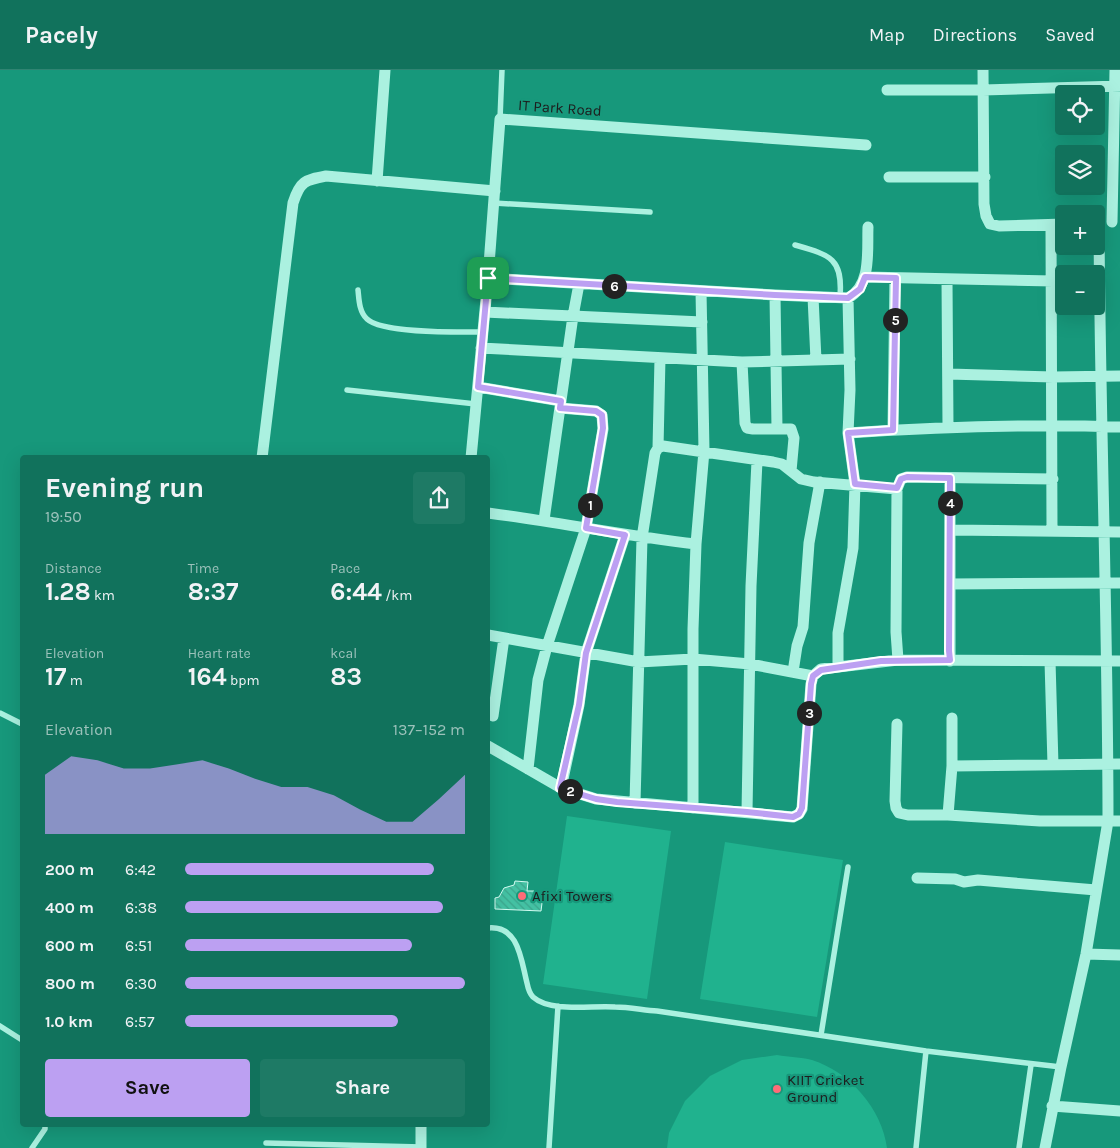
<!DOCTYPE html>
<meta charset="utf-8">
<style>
:root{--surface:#11725c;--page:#1e7a65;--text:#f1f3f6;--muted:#9cc2bb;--line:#308472;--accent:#bca0f2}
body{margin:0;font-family:Karla,sans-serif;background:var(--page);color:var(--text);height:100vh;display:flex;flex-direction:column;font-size:19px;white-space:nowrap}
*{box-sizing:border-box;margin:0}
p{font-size:16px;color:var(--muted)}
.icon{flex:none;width:28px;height:28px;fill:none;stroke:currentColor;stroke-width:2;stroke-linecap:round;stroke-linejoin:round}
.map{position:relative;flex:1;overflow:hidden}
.details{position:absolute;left:20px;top:385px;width:470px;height:672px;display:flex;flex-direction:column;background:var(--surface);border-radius:5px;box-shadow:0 5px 20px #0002}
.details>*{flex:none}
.controls{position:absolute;left:1055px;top:15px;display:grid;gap:10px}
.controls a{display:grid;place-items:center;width:50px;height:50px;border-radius:5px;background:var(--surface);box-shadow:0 5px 20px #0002;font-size:25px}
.pin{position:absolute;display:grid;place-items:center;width:42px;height:42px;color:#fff;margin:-21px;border-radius:10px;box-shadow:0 2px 8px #0006}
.km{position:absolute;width:25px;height:25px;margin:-12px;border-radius:50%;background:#222;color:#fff;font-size:14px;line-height:25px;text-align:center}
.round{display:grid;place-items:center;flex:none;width:52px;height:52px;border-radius:5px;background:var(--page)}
.headline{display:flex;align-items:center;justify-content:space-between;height:85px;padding:0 25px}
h1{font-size:28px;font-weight:700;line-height:38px}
.figures{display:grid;grid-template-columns:repeat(3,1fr);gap:8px;height:85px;padding:5px 25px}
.figures div{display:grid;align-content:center}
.figures b{font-size:25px;font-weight:700}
.figures small{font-size:14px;font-weight:400}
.figures p{font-size:14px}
.chart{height:140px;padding:10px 25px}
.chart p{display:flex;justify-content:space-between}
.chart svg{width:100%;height:90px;margin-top:5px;fill:var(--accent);opacity:.7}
.cta{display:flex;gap:10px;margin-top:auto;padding:10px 25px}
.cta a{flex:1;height:58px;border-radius:5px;background:var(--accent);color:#111;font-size:20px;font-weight:700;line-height:58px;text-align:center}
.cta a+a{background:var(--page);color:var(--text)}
ul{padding:0 25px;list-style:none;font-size:16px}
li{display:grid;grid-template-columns:80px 60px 1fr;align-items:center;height:38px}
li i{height:12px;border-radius:6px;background:var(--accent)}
header{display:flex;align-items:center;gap:30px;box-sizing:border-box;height:70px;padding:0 25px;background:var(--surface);border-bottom:1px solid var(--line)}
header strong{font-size:24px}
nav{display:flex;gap:28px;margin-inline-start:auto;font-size:18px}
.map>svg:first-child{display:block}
.grass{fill:#20b28e}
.building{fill:url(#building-back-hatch);stroke:#d3fcf2}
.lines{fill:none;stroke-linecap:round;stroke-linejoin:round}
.service{stroke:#abf1e0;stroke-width:5.5}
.minor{stroke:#abf1e0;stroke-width:11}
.route-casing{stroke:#fff;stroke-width:10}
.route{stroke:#bca0f2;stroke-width:6}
.poi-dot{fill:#ff6c78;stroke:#17987b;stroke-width:2}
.labels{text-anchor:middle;stroke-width:4.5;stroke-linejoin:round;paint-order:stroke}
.street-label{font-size:15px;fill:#1d1d1d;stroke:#17987b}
.poi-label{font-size:15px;fill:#1d1d1d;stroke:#17987b;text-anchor:start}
</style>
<header>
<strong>Pacely</strong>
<nav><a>Map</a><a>Directions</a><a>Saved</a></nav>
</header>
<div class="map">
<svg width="1120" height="1078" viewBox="0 0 1120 1078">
<defs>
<pattern id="building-back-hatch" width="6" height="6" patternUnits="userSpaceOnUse" patternTransform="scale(1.25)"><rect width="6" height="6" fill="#44c1a3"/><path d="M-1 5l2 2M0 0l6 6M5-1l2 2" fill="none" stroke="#3ba58c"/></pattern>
</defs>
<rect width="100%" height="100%" fill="#17987b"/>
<path class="grass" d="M567,746L671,761L647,929L543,914Z
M725,772L843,790L817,947L700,929Z
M777,985C789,987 801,987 812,990C850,1002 882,1039 887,1078H667L669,1063L685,1031L710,1006L742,990Z"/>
<path class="building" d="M515,811L528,812L527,821H534V825H543L541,841L495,839V828L499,827L504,818L514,815Z"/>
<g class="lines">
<path class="service" d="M500,49L502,0
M494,133L650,142
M795,175C830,185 843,188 840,227
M358,220C359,229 359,242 367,249C383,264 460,262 483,262
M347,320L476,334
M0,643L22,654
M488,858C519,855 521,890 527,913C528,918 529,923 533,927C551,943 592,935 615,937C629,937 643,940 657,941L926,981L1061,997
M0,956L22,970
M821,965L848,797
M266,1073L421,1077
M32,1078L45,1059V1055
M549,1078L558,936
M916,1078L926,981
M1019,1078L1031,995"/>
<path class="minor" d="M983,0L984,134L986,146L990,154L999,156L1064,154
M887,20H983L1120,16
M889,107H985
M377,111L385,0
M1112,152L1115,0
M1051,155L1052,461
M865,207L1053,211
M488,208L775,225L848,228C872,216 867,180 868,157
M947,210L948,357
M775,225L777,359
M813,227L816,290
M485,242L702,252
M481,278L742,292L850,289
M742,292L745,353L747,358L753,359H791L794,368L791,401
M949,304L1053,307L1120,306
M478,317L561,331
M893,360L895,208
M848,363C939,357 1029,354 1120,357
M658,378L660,288
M262,388L293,133C300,111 305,110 326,106L495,121
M471,388L488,208L500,49L866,75
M488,443C557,452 626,466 696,474
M544,450L573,246L579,214
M950,460L1120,462
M950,514L1120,513
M488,565L639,592L693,589L750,594L813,606
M898,590L896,562L897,419L901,409L907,407L1053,409
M950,591V408
M1050,591L1053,695
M838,597V563L853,478L855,414L848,363L850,320L848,228
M793,602L797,576L803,557L809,473L820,412
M493,646L504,568
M897,654L895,731L896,738L899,743L908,745H948L1040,751H1108C1108,552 1100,352 1099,153
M488,676L561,718L596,729L793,747L799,744L802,739L811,614L813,606L821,599L898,590L1120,591
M952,696L1120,694
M528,699L538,610L547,576L586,458L603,359L602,345L596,341L560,338
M561,718L579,635L586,583L625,465
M635,733L642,468L655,383L658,378L663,376L773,392L782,394L801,409L814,412L897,419
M693,738V559L696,474L704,381L701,221
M747,742L751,516L757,391
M948,745L952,696V648
M917,808L955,809L964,812L978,810L1096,820
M1086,884L1120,885
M1052,1036L1120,1041
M421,1078V1055
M1045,1078L1061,997L1086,884L1108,751H1120"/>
</g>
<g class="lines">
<g class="route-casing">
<path id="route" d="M865,207L896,208L893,360L848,363L855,414L897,418L901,409L907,407L950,408L949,581L950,590L881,591L821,600L813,606L811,614L802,738L799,744L793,747L747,742L617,732L596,729L560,718L579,635L586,583L625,465L586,458L603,358L602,345L596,341L560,338L561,331L478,317L488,208L775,225L848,228L860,219Z"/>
</g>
<use href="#route" class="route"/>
</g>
<g class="poi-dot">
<circle cx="522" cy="826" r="5"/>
<circle cx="777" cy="1019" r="5"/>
</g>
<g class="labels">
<g class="street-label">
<text transform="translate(560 38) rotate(4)" y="5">IT Park Road</text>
</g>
<g class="poi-label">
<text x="532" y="831">Afixi Towers</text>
<text x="787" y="1015">KIIT Cricket<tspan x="787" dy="17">Ground</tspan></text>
</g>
</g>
</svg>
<div class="controls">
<a><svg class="icon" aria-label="locate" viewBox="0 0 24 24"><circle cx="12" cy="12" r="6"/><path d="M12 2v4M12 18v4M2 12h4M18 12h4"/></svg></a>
<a><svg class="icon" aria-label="layers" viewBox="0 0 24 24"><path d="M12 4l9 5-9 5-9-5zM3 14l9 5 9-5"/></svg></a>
<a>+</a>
<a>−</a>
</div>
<div class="pin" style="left:488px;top:208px;background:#1e9e55"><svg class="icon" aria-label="arrive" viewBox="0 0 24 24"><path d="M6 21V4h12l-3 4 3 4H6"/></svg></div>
<b class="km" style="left:590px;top:435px">1</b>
<b class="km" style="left:570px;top:721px">2</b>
<b class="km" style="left:809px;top:643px">3</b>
<b class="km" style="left:950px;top:433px">4</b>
<b class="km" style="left:895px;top:250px">5</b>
<b class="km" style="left:614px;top:216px">6</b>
<section class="details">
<div class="headline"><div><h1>Evening run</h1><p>19:50</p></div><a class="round"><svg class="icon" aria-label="share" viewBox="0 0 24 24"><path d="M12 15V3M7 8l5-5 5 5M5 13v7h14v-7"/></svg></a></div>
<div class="figures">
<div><p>Distance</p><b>1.28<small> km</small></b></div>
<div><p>Time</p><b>8:37</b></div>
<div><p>Pace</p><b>6:44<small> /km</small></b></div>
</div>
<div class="figures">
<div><p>Elevation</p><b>17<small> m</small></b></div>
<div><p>Heart rate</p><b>164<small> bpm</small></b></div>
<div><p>kcal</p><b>83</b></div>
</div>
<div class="chart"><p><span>Elevation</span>137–152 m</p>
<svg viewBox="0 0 160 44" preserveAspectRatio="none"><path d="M0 44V15L10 6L20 8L30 12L40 12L50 10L60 8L70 12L80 17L90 21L100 21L110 25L120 32L130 38L140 38L150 27L160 15V44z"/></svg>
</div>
<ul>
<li><b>200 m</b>6:42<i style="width:89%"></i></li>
<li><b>400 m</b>6:38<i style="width:92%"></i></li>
<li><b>600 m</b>6:51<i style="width:81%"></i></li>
<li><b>800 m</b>6:30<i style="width:100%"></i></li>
<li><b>1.0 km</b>6:57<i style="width:76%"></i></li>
</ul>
<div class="cta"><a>Save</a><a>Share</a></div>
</section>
</div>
